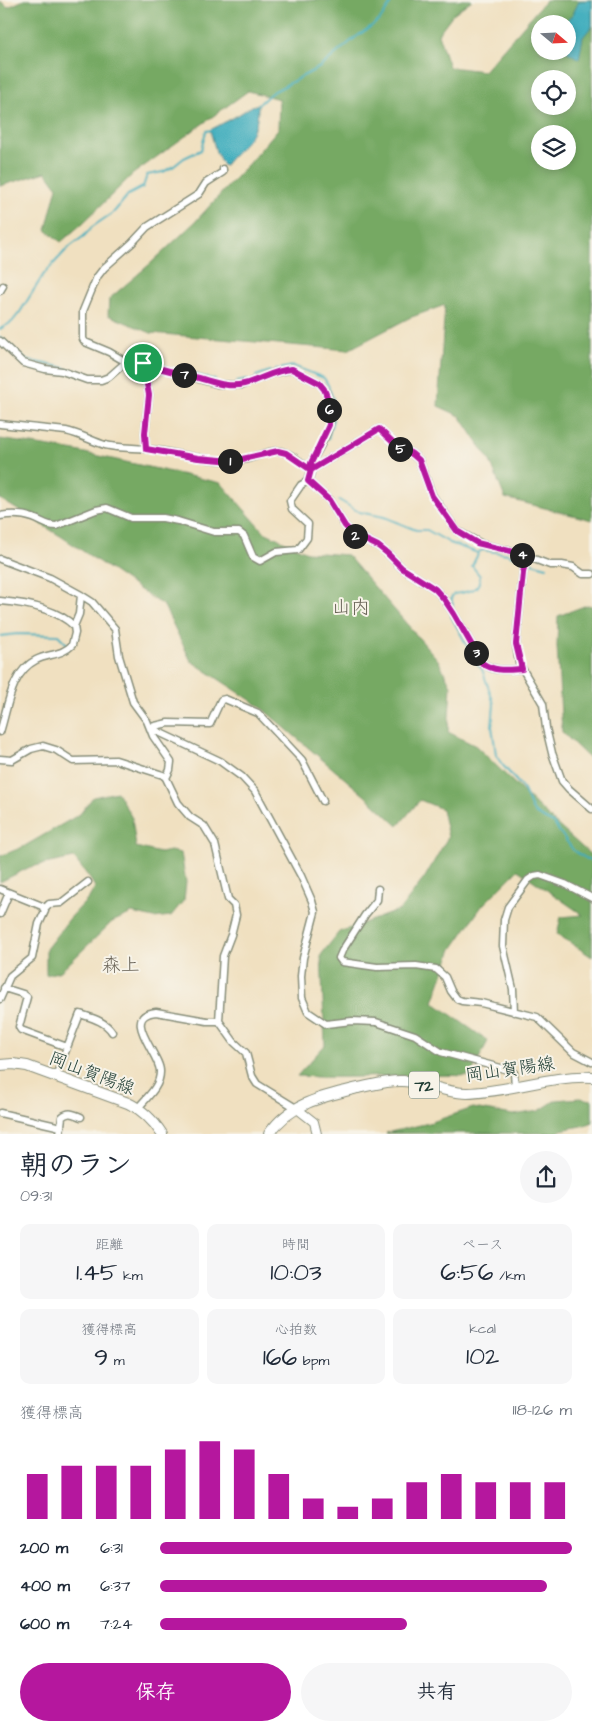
<!DOCTYPE html>
<html lang="ja">
<meta charset="utf-8">
<style>
:root{--surface:#fff;--page:#f6f6f7;--text:#1f2937;--muted:#747a83;--accent:#b5179e}
body{margin:0;font-family:"Architects Daughter","Klee One",sans-serif;background:var(--page);color:var(--text);height:100vh;display:flex;flex-direction:column;font-size:19px;white-space:nowrap}
*{box-sizing:border-box;margin:0}
p{font-size:16px;color:var(--muted)}
.icon{flex:none;width:28px;height:28px;fill:none;stroke:currentColor;stroke-width:2;stroke-linecap:round;stroke-linejoin:round}
.map{position:relative;height:1134px;overflow:hidden}
.details{display:flex;flex-direction:column;background:var(--surface);flex:1}
.details>*{flex:none}
.needle{width:32px;rotate:109deg}
.buttons{position:absolute;left:531px;top:15px;display:grid;gap:10px}
.buttons a{display:grid;place-items:center;width:45px;height:45px;border-radius:50%;background:var(--surface);box-shadow:0 2px 8px #0003;font-size:25px}
.pin{position:absolute;display:grid;place-items:center;width:42px;height:42px;color:#fff;margin:-21px;border:2px solid #fff;border-radius:50%;box-shadow:0 1px 5px #0007}
.km{position:absolute;width:25px;height:25px;margin:-12px;border-radius:50%;background:#222;color:#fff;font-size:14px;line-height:25px;text-align:center}
.round{display:grid;place-items:center;flex:none;width:52px;height:52px;border-radius:26px;background:var(--page)}
.overview{display:flex;align-items:center;justify-content:space-between;height:85px;padding:0 20px}
h1{font-size:28px;font-weight:600;line-height:38px}
.metrics{display:grid;grid-template-columns:repeat(3,1fr);gap:8px;height:85px;padding:5px 20px}
.metrics div{display:grid;align-content:center;border-radius:10px;background:var(--page);text-align:center}
.metrics b{font-size:25px;font-weight:600}
.metrics small{font-size:14px;font-weight:400}
.metrics p{font-size:14px}
.chart{height:140px;padding:10px 20px}
.chart p{display:flex;justify-content:space-between}
.chart svg{width:100%;height:90px;margin-top:5px;stroke:var(--accent);stroke-width:6}
.button{display:flex;gap:10px;margin-top:auto;padding:10px 20px}
.button a{flex:1;height:58px;border-radius:30px;background:var(--accent);color:#fff;font-size:20px;font-weight:600;line-height:58px;text-align:center}
.button a+a{background:var(--page);color:var(--text)}
ul{padding:0 20px;list-style:none;font-size:16px}
li{display:grid;grid-template-columns:80px 60px 1fr;align-items:center;height:38px}
li i{height:12px;border-radius:6px;background:var(--accent)}
.map>svg:first-child{display:block}
.forest{fill:#76a964;stroke:#4a734c;fill-rule:evenodd}
.water{fill:#3fadbd;stroke:#2f7578}
.lines{fill:none;stroke-linecap:round;stroke-linejoin:round}
.stream{stroke:#3fadbd;stroke-width:2}
.minor-casing{stroke:#888e7a;stroke-width:9}
.tertiary-casing{stroke:#888e7a;stroke-width:10}
.primary-casing{stroke:#888e7a;stroke-width:12}
.minor{stroke:#fff;stroke-width:6}
.tertiary{stroke:#fff;stroke-width:8}
.primary{stroke:#fff;stroke-width:10}
.route-casing{stroke:#fff;stroke-width:10}
.route{stroke:#b5179e;stroke-width:6}
.labels{text-anchor:middle;stroke-width:4;stroke-linejoin:round;paint-order:stroke}
.shield{fill:#f7f3e8;stroke:#60746a;stroke-width:1}
.shield-label{font-size:16px;font-weight:bold;fill:#1f3d34}
.street-label{font-size:18px;fill:#1f3d34;stroke:#f7f3e8}
.neighbourhood-label{font-size:19px;fill:#6a6458;stroke:#f7f3e8}
</style>
<div class="map">
<svg width="592" height="1134" viewBox="0 0 592 1134">
<rect width="100%" height="100%" fill="#f7f3e8"/>
<filter id="ink" filterUnits="userSpaceOnUse"><feTurbulence type="fractalNoise" baseFrequency=".02" numOctaves="2"/><feDisplacementMap in="SourceGraphic" scale="10" xChannelSelector="R" yChannelSelector="G"/><feConvolveMatrix kernelMatrix="1 2 1 2 8 2 1 2 1" color-interpolation-filters="sRGB"/></filter>
<filter id="wash" filterUnits="userSpaceOnUse"><feTurbulence type="fractalNoise" baseFrequency=".0096" numOctaves="4" result="noise"/><feDisplacementMap in="SourceGraphic" scale="20" xChannelSelector="R" yChannelSelector="G"/><feGaussianBlur stdDeviation="1.12" result="paint"/><feColorMatrix in="noise" values="0 0 0 0 0 0 0 0 0 0 0 0 0 0 0 0 0 1.4 0 .05"/><feComposite in="paint" operator="in"/></filter>
<g filter="url(#wash)">
<rect width="100%" height="100%" fill="#f0e0c0"/>
<path class="forest" d="M24,0H472L453,14L438,34L449,67L484,71L546,0H592V520L505,498L490,461L460,416L438,406L445,305L409,318L348,350L151,333L108,315L109,299L150,264L195,222L249,163L278,129L279,99L248,91L133,174L83,223L61,242L46,230L57,187L46,172L0,186V1L8,7ZM540,24H568V51H540ZM540,79H568V106H540ZM540,134H568V161H540Z
M0,439L76,451L221,483L264,532L307,552L347,555L438,660L451,686L448,732L476,746L553,821L592,856V957L557,934L561,917L583,915L518,870L482,906L452,949L433,1002L488,1041L470,1076C413,1073 355,1080 297,1076L325,1045L321,955L339,932L400,910L425,877L448,837L442,809L420,800L398,826L371,801L258,705L191,661L164,606L62,537L0,499Z
M587,605L592,606V761L562,732L557,646L558,616Z
M117,792L132,818L136,847L160,853L170,851L181,853L186,882L184,900L171,916L154,918L132,913L112,922L61,971L46,975V949L70,918L89,898L95,887L88,876L74,858L30,867L0,882V856L23,847L80,814L93,797Z
M580,1098L592,1100V1122L586,1125L561,1130L558,1133H386L429,1123L473,1108L513,1115L539,1111L556,1100Z"/>
<path class="water" d="M592,0V26L583,37L579,59L566,51H568V24H564L573,14L579,1Z
M258,104C259,136 243,143 224,166L223,165L216,152L210,130L238,115L252,106Z"/>
<g class="lines">
<path class="stream" d="M257,106L271,93L320,67L356,37L380,20L393,0
M0,329L12,322L20,312L44,274L68,248L84,236L92,227L114,212L128,195L143,187L147,175L163,172L174,166L184,158L201,150L206,131L212,130
M0,337L26,360L61,367L84,376
M123,358L131,357L140,360
M178,370L215,380
M275,370L293,366L324,378L328,385L333,399V407
M256,376L270,371
M237,382L247,380
M328,439L333,419
M315,463L324,445
M339,500L359,512L384,517L416,530H427L450,543L478,553L482,550L508,554L523,560
M528,562L547,567
M453,605L451,598L454,594C466,592 480,592 480,576L472,566L478,554
M451,616L476,662L482,669L494,704L492,727L494,740L496,755L501,763L524,790L532,809L536,814L553,823L574,851L592,862
M1,636L17,634L58,635L68,645"/>
</g>
</g>
<g filter="url(#ink)">
<g class="lines">
<g class="minor-casing">
<path id="minor" d="M223,169V172L206,183L199,194L147,227L132,243L104,268L97,277L83,311V339L85,342L109,352L126,362L130,360L217,384L235,385H242L273,373L292,369L319,383C331,393 333,418 327,432C323,443 316,453 311,463V470
M0,291L3,286
M0,341L23,363L45,369L62,371L87,380H101L109,377L126,362
M143,363L149,395L145,433L146,449
M0,424L66,431C80,434 92,441 105,445C122,449 138,447 155,450C181,454 207,461 234,461C249,461 263,451 279,451C290,452 302,464 311,470
M311,470L379,429L397,446L412,454L419,460L432,495L457,531L482,544L518,553L550,565H562L573,567L583,574H592
M0,516C11,514 22,514 33,518C42,521 47,526 56,526L96,510L107,508L131,518H163L178,521L214,532H239L244,536L253,557L260,561L276,552L298,550L307,538L308,524L292,509L290,501L301,485L308,481L329,500L345,526L353,534L378,546L387,553L402,568L435,589L444,599L454,614L482,663C495,672 507,670 522,669
M526,557L523,573L516,644L519,663L543,704L546,728L552,753L562,781L569,789L592,809
M0,559L50,578L81,595L92,602L115,629L119,656L133,702L147,721L153,736L171,762L170,770L166,778
M0,601C24,603 56,608 74,626
M151,727L168,723L210,724L221,700L225,699L258,713L302,760L323,801
M150,728L220,761L242,777L255,791L301,876L312,901L315,912L303,958L301,976L302,998L308,1012L326,1024L352,1021L376,1022L415,1035L441,1052L512,1071L514,1073L515,1086
M0,732C8,708 10,673 36,660C48,654 63,655 72,645L75,633L74,626L79,614L81,595
M0,759L12,760L31,749L43,746L56,750L73,761L116,760L163,775L166,778L178,803L190,817L204,826L215,844L228,899L234,905L236,915L231,935L223,956L219,1021L234,1042L246,1053L252,1076L257,1084L296,1108
M0,889L42,906L45,911L39,924L32,958L10,976L0,999
M378,889L377,900L365,915L342,951L339,958L342,962L377,967L416,966L436,969L445,977L451,991L457,999L462,1001L481,1003L537,1017L573,1052L592,1062
M45,908L49,904L61,903L88,882
M0,914L9,893
M4,988L23,994L27,997L19,1027L21,1030L67,1047
M514,1012L513,989L503,946L504,920L508,907L528,880L534,876L540,875L565,884L592,898
M56,1076L80,1014C92,1018 105,1021 112,1032
M138,1108C147,1097 160,1087 160,1072C161,1055 119,1016 156,1012L207,1021H219
M0,1113L61,1127
M60,1134L62,1117C69,1111 73,1114 81,1117"/>
</g>
<g class="tertiary-casing">
<path id="tertiary" d="M308,481L311,470
M296,1108L314,1122L317,1134"/>
</g>
<g class="primary-casing">
<path id="primary" d="M0,1065L13,1064L27,1066L128,1103C143,1110 153,1120 162,1134
M269,1134C290,1103 324,1096 358,1088C373,1085 388,1080 403,1081C425,1082 445,1093 467,1093C509,1092 550,1075 592,1077"/>
</g>
<use href="#minor" class="minor"/>
<use href="#tertiary" class="tertiary"/>
<use href="#primary" class="primary"/>
</g>
</g>
<g class="lines" filter="url(#ink)">
<g class="route-casing">
<path id="route" d="M143,363L149,395L145,433L146,449L198,458L233,461L278,451L286,453L311,470L308,481L329,500L345,526L353,534L378,546L387,553L402,568L435,589L444,599L454,614L482,663C495,672 507,670 522,669L516,644L523,573L526,557L518,553L477,543L457,531L432,496L419,460L412,454L397,446L379,429L311,470V463L329,425L328,399L324,389L319,383L292,369C274,370 260,380 244,384C228,388 214,382 199,378C180,373 161,370 143,363"/>
</g>
<use href="#route" class="route"/>
</g>
<g class="labels">
<rect class="shield" x="409" y="1071.5" width="30" height="27" rx="4"/>
<g class="shield-label">
<text x="424" y="1091">72</text>
</g>
<g class="street-label">
<text transform="translate(510 1069) rotate(-8)" y="6">岡山賀陽線</text>
<text transform="translate(92 1073) rotate(21)" y="6">岡山賀陽線</text>
</g>
<g class="neighbourhood-label">
<text x="351" y="613">山内</text>
<text x="121" y="971">森上</text>
</g>
</g>
</svg>
<div class="buttons">
<a><svg class="needle" viewBox="-14 -14 28 28"><path d="M0-13l5 13h-10z" fill="#e53935"/><path d="M0 13l5-13h-10z" fill="#747a83"/></svg></a>
<a><svg class="icon" aria-label="locate" viewBox="0 0 24 24"><circle cx="12" cy="12" r="6"/><path d="M12 2v4M12 18v4M2 12h4M18 12h4"/></svg></a>
<a><svg class="icon" aria-label="layers" viewBox="0 0 24 24"><path d="M12 4l9 5-9 5-9-5zM3 14l9 5 9-5"/></svg></a>
</div>
<div class="pin" style="left:143px;top:363px;background:#1e9e55"><svg class="icon" aria-label="arrive" viewBox="0 0 24 24"><path d="M6 21V4h12l-3 4 3 4H6"/></svg></div>
<b class="km" style="left:230px;top:461px">1</b>
<b class="km" style="left:355px;top:536px">2</b>
<b class="km" style="left:476px;top:653px">3</b>
<b class="km" style="left:522px;top:555px">4</b>
<b class="km" style="left:400px;top:449px">5</b>
<b class="km" style="left:329px;top:410px">6</b>
<b class="km" style="left:184px;top:375px">7</b>
</div>
<section class="details">
<div class="overview"><div><h1>朝のラン</h1><p>09:31</p></div><a class="round"><svg class="icon" aria-label="share" viewBox="0 0 24 24"><path d="M12 15V3M7 8l5-5 5 5M5 13v7h14v-7"/></svg></a></div>
<div class="metrics">
<div><p>距離</p><b>1.45<small> km</small></b></div>
<div><p>時間</p><b>10:03</b></div>
<div><p>ペース</p><b>6:56<small> /km</small></b></div>
</div>
<div class="metrics">
<div><p>獲得標高</p><b>9<small> m</small></b></div>
<div><p>心拍数</p><b>166<small> bpm</small></b></div>
<div><p>kcal</p><b>102</b></div>
</div>
<div class="chart"><p><span>獲得標高</span>118–126 m</p>
<svg viewBox="0 0 160 44" preserveAspectRatio="none"><path d="M5 44V22M15 44V18M25 44V18M35 44V18M45 44V10M55 44V6M65 44V10M75 44V22M85 44V34M95 44V38M105 44V34M115 44V26M125 44V22M135 44V26M145 44V26M155 44V26"/></svg>
</div>
<ul>
<li><b>200 m</b>6:31<i style="width:100%"></i></li>
<li><b>400 m</b>6:37<i style="width:94%"></i></li>
<li><b>600 m</b>7:24<i style="width:60%"></i></li>
</ul>
<div class="button"><a>保存</a><a>共有</a></div>
</section>
